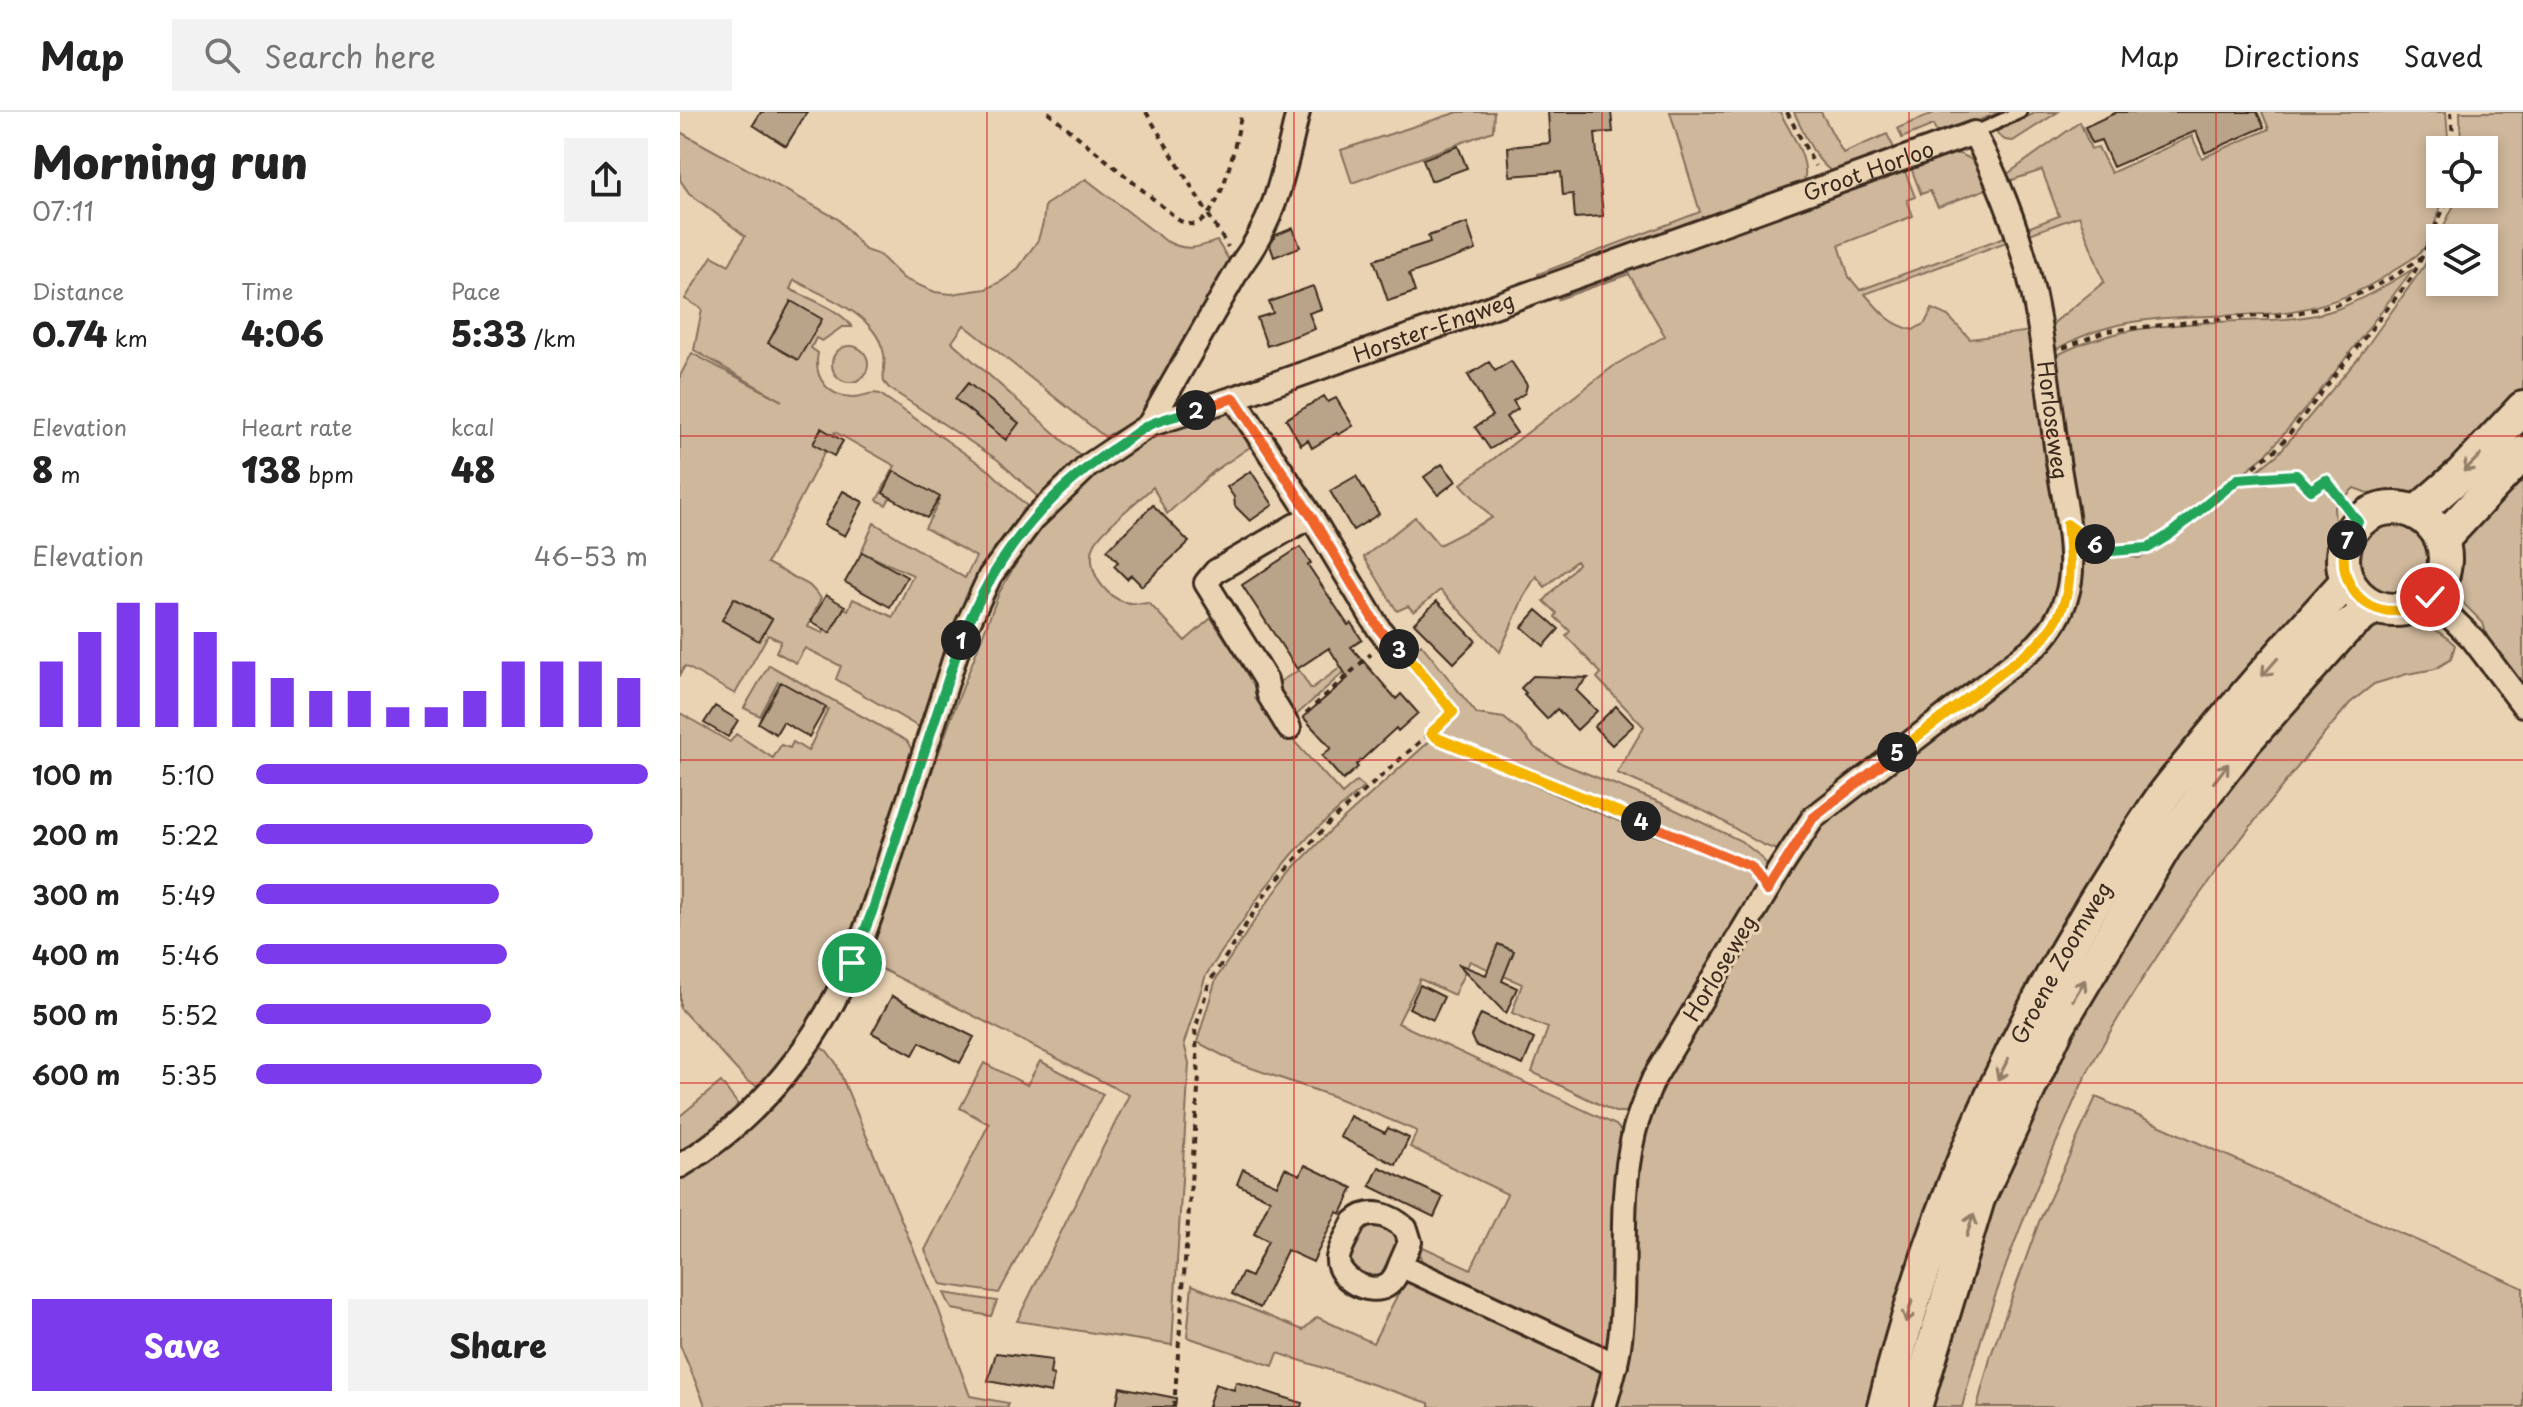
<!DOCTYPE html>
<meta charset="utf-8">
<style>
:root{--surface:#fff;--page:#f2f2f2;--text:#222;--muted:#767676;--line:#e0e0e0;--accent:#7c3aed}
body{margin:0;font-family:"Playpen Sans",sans-serif;background:var(--page);color:var(--text);height:100vh;display:flex;flex-direction:column;font-size:30px;white-space:nowrap}
*{box-sizing:border-box;margin:0}
p{font-size:26px;color:var(--muted)}
.icon{flex:none;width:44px;height:44px;fill:none;stroke:currentColor;stroke-width:2;stroke-linecap:round;stroke-linejoin:round}
.map{position:relative;flex:1;overflow:hidden}
.sheet{display:flex;flex-direction:column;background:var(--surface);width:680px}
.sheet>*{flex:none}
.buttons{position:absolute;left:1746px;top:24px;display:grid;gap:16px}
.buttons a{display:grid;place-items:center;width:72px;height:72px;border-radius:0px;background:var(--surface);box-shadow:0 4px 12px #0003;font-size:40px}
.pin{position:absolute;display:grid;place-items:center;width:68px;height:68px;color:#fff;margin:-34px;border:4px solid #fff;border-radius:50%;box-shadow:0 2px 8px #0007}
.km{position:absolute;width:40px;height:40px;margin:-20px;border-radius:50%;background:#222;color:#fff;font-size:22px;line-height:40px;text-align:center}
.round{display:grid;place-items:center;flex:none;width:84px;height:84px;border-radius:0px;background:var(--page)}
.summary{display:flex;align-items:center;justify-content:space-between;height:136px;padding:0 32px}
h1{font-size:44px;font-weight:800;line-height:60px}
.figures{display:grid;grid-template-columns:repeat(3,1fr);gap:12px;height:136px;padding:8px 32px}
.figures div{display:grid;align-content:center}
.figures b{font-size:34px;font-weight:800}
.figures small{font-size:22px;font-weight:400}
.figures p{font-size:22px}
.chart{height:224px;padding:16px 32px}
.chart p{display:flex;justify-content:space-between}
.chart svg{width:100%;height:144px;margin-top:8px;stroke:var(--accent);stroke-width:6}
.button{display:flex;gap:16px;margin-top:auto;padding:16px 32px}
.button a{flex:1;height:92px;border-radius:0px;background:var(--accent);color:#fff;font-size:32px;font-weight:800;line-height:92px;text-align:center}
.button a+a{background:var(--page);color:var(--text)}
ul{padding:0 32px;list-style:none;font-size:26px}
li{display:grid;grid-template-columns:128px 96px 1fr;align-items:center;height:60px}
li i{height:20px;border-radius:10px;background:var(--accent)}
header{display:flex;align-items:center;gap:48px;box-sizing:border-box;height:112px;padding:0 40px;background:var(--surface);border-bottom:2px solid var(--line)}
header strong{font-size:38px}
nav{display:flex;gap:44px;margin-inline-start:auto;font-size:28px}
.search{width:560px;height:72px;background:var(--page);display:flex;align-items:center;gap:20px;box-sizing:border-box;padding:0 28px;border-radius:0px;color:var(--muted);font-size:30px}
main{display:flex;flex:1;min-height:0}
.map>svg:first-child{display:block}
.green{fill:#ceb79b;stroke:#84705c;stroke-width:2;fill-rule:evenodd}
.building{fill:#b9a489;stroke:#3b2a1e;stroke-width:2}
.lines{fill:none;stroke-linecap:round;stroke-linejoin:round}
.lane-casing{stroke:#3b2a1e;stroke-width:17}
.street-casing{stroke:#3b2a1e;stroke-width:28}
.secondary-casing{stroke:#3b2a1e;stroke-width:38}
.path{stroke:#3b2a1e;stroke-width:4;stroke-dasharray:6 6;stroke-linecap:butt}
.lane{stroke:#ead3b3;stroke-width:11}
.street{stroke:#ead3b3;stroke-width:22}
.secondary{stroke:#ead3b3;stroke-width:32}
.oneway{stroke:#927e68}
.split-1-casing{stroke:#fff;stroke-width:16}
.split-2-casing{stroke:#fff;stroke-width:16}
.split-3-casing{stroke:#fff;stroke-width:16}
.split-4-casing{stroke:#fff;stroke-width:16}
.split-5-casing{stroke:#fff;stroke-width:16}
.split-6-casing{stroke:#fff;stroke-width:16}
.split-7-casing{stroke:#fff;stroke-width:16}
.split-8-casing{stroke:#fff;stroke-width:16}
.split-1{stroke:#22a559;stroke-width:10}
.split-2{stroke:#22a559;stroke-width:10}
.split-3{stroke:#f0652b;stroke-width:10}
.split-4{stroke:#f5b400;stroke-width:10}
.split-5{stroke:#f0652b;stroke-width:10}
.split-6{stroke:#f5b400;stroke-width:10}
.split-7{stroke:#22a559;stroke-width:10}
.split-8{stroke:#f5b400;stroke-width:10}
.grid{fill:none;stroke:#d62828;stroke-width:2;stroke-opacity:0.55}
.labels{text-anchor:middle;stroke-width:6;stroke-linejoin:round;paint-order:stroke}
.street-label{font-size:22px;fill:#3b2a1e;stroke:#ead3b3}
</style>
<header>
<strong>Map</strong>
<div class="search"><svg class="icon" aria-label="search" viewBox="0 0 24 24"><circle cx="10" cy="10" r="6"/><path d="M15 15l6 6"/></svg>Search here</div>
<nav><a>Map</a><a>Directions</a><a>Saved</a></nav>
</header>
<main>
<section class="sheet">
<div class="summary"><div><h1>Morning run</h1><p>07:11</p></div><a class="round"><svg class="icon" aria-label="share" viewBox="0 0 24 24"><path d="M12 15V3M7 8l5-5 5 5M5 13v7h14v-7"/></svg></a></div>
<div class="figures">
<div><p>Distance</p><b>0.74<small> km</small></b></div>
<div><p>Time</p><b>4:06</b></div>
<div><p>Pace</p><b>5:33<small> /km</small></b></div>
</div>
<div class="figures">
<div><p>Elevation</p><b>8<small> m</small></b></div>
<div><p>Heart rate</p><b>138<small> bpm</small></b></div>
<div><p>kcal</p><b>48</b></div>
</div>
<div class="chart"><p><span>Elevation</span>46–53 m</p>
<svg viewBox="0 0 160 44" preserveAspectRatio="none"><path d="M5 44V24M15 44V15M25 44V6M35 44V6M45 44V15M55 44V24M65 44V29M75 44V33M85 44V33M95 44V38M105 44V38M115 44V33M125 44V24M135 44V24M145 44V24M155 44V29"/></svg>
</div>
<ul>
<li><b>100 m</b>5:10<i style="width:100%"></i></li>
<li><b>200 m</b>5:22<i style="width:86%"></i></li>
<li><b>300 m</b>5:49<i style="width:62%"></i></li>
<li><b>400 m</b>5:46<i style="width:64%"></i></li>
<li><b>500 m</b>5:52<i style="width:60%"></i></li>
<li><b>600 m</b>5:35<i style="width:73%"></i></li>
</ul>
<div class="button"><a>Save</a><a>Share</a></div>
</section>
<div class="map">
<svg width="1843" height="1295" viewBox="0 0 1843 1295">
<rect width="100%" height="100%" fill="#ead3b3"/>
<filter id="ink" filterUnits="userSpaceOnUse"><feTurbulence type="fractalNoise" baseFrequency=".0125" numOctaves="2"/><feDisplacementMap in="SourceGraphic" scale="16" xChannelSelector="R" yChannelSelector="G"/><feConvolveMatrix kernelMatrix="1 2 1 2 8 2 1 2 1" color-interpolation-filters="sRGB"/></filter>
<g filter="url(#ink)">
<path class="green" d="M778,0H814L813,19L672,71L661,38Z
M990,0H1100C1110,21 1134,52 1122,74L863,168L859,166L858,162L1020,100Z
M1114,0H1141L1163,41L1207,22L1214,36L1196,43L1198,47C1187,51 1172,60 1160,61C1139,62 1122,16 1114,0Z
M1256,0H1321L1258,24L1253,13L1222,26L1218,16Z
M1357,0H1378L1333,29L1325,28L1318,23L1317,19Z
M1582,0H1766L1769,38H1760V82L1765,83C1758,99 1754,119 1745,135C1739,144 1725,151 1716,157C1682,182 1638,197 1596,201C1517,208 1440,195 1369,242L1365,218L1424,170L1399,104L1344,124L1342,118L1379,104L1362,58L1326,70V63L1400,10L1411,37L1418,35L1431,61L1512,24L1522,46L1589,17Z
M1780,0H1843V283L1746,380L1701,386L1674,376L1654,396C1656,421 1655,447 1647,471L1510,637L1197,1295H931L954,1063L979,972L1131,720L1358,540L1397,425L1418,440L1459,446L1486,431L1598,342L1677,248L1744,154L1776,89L1777,82H1804V38H1781ZM1760,126H1804V170H1760Z
M0,20L158,107L185,138L200,143L224,167L255,180L271,182L306,177L322,169L337,158L358,128L363,111L365,93L406,67L486,129C506,140 517,136 537,129L549,148V153L464,300L460,305L425,325L284,213L272,230L400,344V346L359,386L318,348L209,276L204,270C202,259 207,249 203,238C192,200 145,185 114,168L110,177C129,187 160,197 172,215H162L142,229L136,226L131,236L138,241C133,266 148,285 174,285C185,285 189,279 200,282L310,359L349,396L245,612L239,615L156,567L161,554L125,536L116,551L96,540L101,529L88,523L55,582L5,554L0,562V264L12,241L102,289L14,238L22,197L5,187L32,144L49,153L65,124L9,81L0,68ZM155,320L215,354L197,388L206,393L219,370L258,392L245,416L296,445L285,466L194,411L181,440L233,463L213,505L173,487L168,498L156,492L143,521L128,515L141,486L129,473L87,451Z
M1263,39C1293,42 1297,51 1312,75L1258,95L1250,79L1241,82L1230,53Z
M1223,54L1235,85L1227,88L1233,104L1159,133L1169,165L1180,178L1330,123L1332,128L1185,182C1201,200 1209,212 1233,218L1245,211L1252,197L1268,204L1290,227L1351,219L1382,432V476L1366,514L1103,738C1084,739 1049,711 1030,702C999,687 968,675 937,661L964,615L917,566L921,561L886,524L890,519L875,505L877,501L864,489L898,452L896,449L865,475L856,464L843,486L820,540L760,478L734,500L728,494L717,499L684,445L735,405L759,433L812,406L781,372L935,253L985,224L949,162L879,187L883,178Z
M1733,157L1646,272L1586,343L1483,423L1463,433L1434,435L1408,423L1392,397L1370,247C1428,214 1495,212 1560,209C1591,208 1627,208 1657,197C1684,187 1709,172 1733,157Z
M152 252a18 18 0 1 1 36 0a18 18 0 1 1-36 0Z
M543,298L553,302L573,333L533,360L487,402L473,375C458,389 428,412 417,428C407,442 413,463 423,475C436,491 450,493 469,491L505,529L531,506L581,581L575,586L662,682L677,669L684,675L632,721L612,743L584,777L526,863L504,931L509,951L492,1233L337,1209L449,983L184,848L276,593L319,481L347,432L358,417L396,377L465,324Z
M1843,352V583L1813,545L1803,511L1781,489L1777,473L1781,429Z
M1677 447a38 38 0 1 1 76 0a38 38 0 1 1-76 0Z
M1710,509C1739,511 1754,512 1775,533L1771,547L1755,557L1727,562L1694,572L1670,591C1576,704 1484,821 1413,950C1400,973 1391,998 1380,1022C1340,1110 1306,1201 1282,1295H1243L1306,1091L1387,916L1494,739L1578,628L1683,514Z
M741,532L797,602L824,606L842,621L855,636L883,652L979,690L1061,729L1080,744L1091,758L1083,770L1078,759L1064,748L758,622L757,620L780,599L731,540Z
M672,547L675,550L612,607L594,573L619,558L631,577Z
M89,553L227,629L234,642C195,761 165,875 83,972L76,973L67,969L0,896V601L50,630L56,622L93,646L101,633L110,636L113,630L128,639L148,597L98,570L80,604L64,596Z
M751,628L899,693L1071,761L1075,768L1077,779L952,995L945,1000H935L852,960L868,916L832,901L842,872L790,849L774,883L740,867L718,911L936,1013L942,1020L945,1032L938,1164L928,1235L919,1236L743,1152L740,1144L741,1134L791,1157L827,1082L730,1035L737,1019L655,985L557,951L517,930L536,867L583,796L612,758L650,719Z
M139,935L147,939L156,951L258,1196L290,1284L328,1291V1295H26L0,1233V1064L134,936Z
M360,949L423,982L319,1181L261,1172L245,1138L309,1012L280,996L304,951L347,973Z
M41,970L57,991L56,999L0,1043V1004Z
M1416,985L1843,1176V1295H1297L1311,1243L1359,1110Z
M691,1109L716,1119L721,1126L707,1161L692,1168L672,1159L667,1144L681,1115Z
M739,1169L916,1254L923,1262L918,1295H749V1291L598,1241L593,1254L507,1225L512,1173L623,1218L637,1205L693,1231L722,1174L729,1170Z
M264,1181L317,1189L311,1204L272,1197Z"/>
<path class="building" d="M81,0H127L106,34L73,13Z
M868,0H931L933,20L915,21L923,104L895,106L893,82L883,83L881,60L830,64L828,35L870,31Z
M1437,0H1577L1584,15L1525,41L1516,19L1433,55L1421,28L1412,31L1405,15Z
M778,34L787,56L751,69L743,47Z
M787,111L796,138L729,162L735,180L708,189L694,148L750,130L748,124Z
M613,116L620,135L594,145L590,133L596,123Z
M633,174L641,197L629,201L635,217L587,234L577,206L593,201L589,190Z
M111,189L142,207L118,248L88,231Z
M831,249L847,273L845,281L833,289L838,297L826,305L837,321L810,337L795,315L812,304L788,263L809,250L815,259Z
M288,271L339,311L326,328L275,287Z
M644,284L648,290L656,286L673,314L658,323L657,321L632,336L628,328L621,333L606,307Z
M141,316L163,329L154,344L133,332Z
M762,352L776,369L758,383L744,365Z
M214,359L260,385L247,406L203,381Z
M571,359L593,393L570,409L555,394L554,385L547,375Z
M676,364L699,402L673,418L650,379Z
M163,379L183,390L165,424L144,413Z
M473,393L509,430L462,474L451,463L447,467L434,454L438,450L427,438Z
M620,435L631,451L628,453L668,513L671,511L682,528L671,535L716,587L721,582L738,601L718,619L716,616L676,653L678,655L663,668L642,644L651,636L623,605L668,566L649,536L617,557L562,473Z
M182,440L227,465L210,495L165,470Z
M146,483L165,494L150,521L131,510Z
M54,486L92,507L79,529L42,508Z
M757,489L796,529L774,551L734,511Z
M857,498L879,517L864,534L842,515Z
M853,564L908,566L896,578L917,599L897,618L877,597L867,607L844,583L846,581L841,576Z
M101,570L146,595L129,625L103,610L96,622L78,611Z
M35,594L58,608L48,625L24,611Z
M936,594L954,613L932,633L914,615Z
M818,832L834,839L822,869L837,876L826,902L778,852L806,863Z
M740,873L764,885L753,908L729,896Z
M212,884L294,925L280,951L240,930L233,943L192,921Z
M801,902L854,927L843,953L795,933L791,924Z
M670,1004L705,1021L708,1016L729,1026L716,1053L660,1025Z
M625,1053L673,1076L661,1102L657,1100L633,1150L607,1138L580,1196L552,1182L562,1161L571,1165L588,1129L574,1122L590,1088L557,1072L563,1057L597,1073L605,1056L620,1063Z
M699,1055L763,1085L754,1105L690,1074Z
M316,1241L372,1248L370,1262L374,1263L371,1281L308,1269Z
M556,1270L622,1291L621,1295H528L535,1272L554,1278Z
M440,1275L496,1286L495,1295H436Z"/>
<g class="lines">
<g class="lane-casing">
<path id="lane" d="M1294,21L1340,0"/>
</g>
<g class="street-casing">
<g id="street">
<path d="M554,286L631,404L699,517L713,534"/>
<path d="M469,313L560,154C597,105 604,58 618,0"/>
<path d="M1750,485L1793,527L1843,593"/>
<path d="M609,616L589,583L586,568L526,471L536,459L631,404"/>
<path id="s1" d="M0,1054C80,1006 141,928 176,841C193,802 205,761 218,720C239,657 260,593 280,529L310,464L352,408L408,354L469,313L554,286L781,206L1294,21C1320,71 1341,125 1353,180C1365,235 1370,293 1378,349C1383,383 1395,435 1390,469C1386,495 1375,515 1357,533L1133,706L1101,755L974,966C966,985 957,1005 953,1025C937,1094 949,1165 939,1235C936,1255 930,1275 924,1295"/>
<path d="M720,1153L730,1130L726,1117C710,1103 690,1095 674,1110C669,1121 660,1134 658,1146C656,1166 689,1184 706,1174C714,1169 717,1161 720,1153L936,1253"/>
</g>
</g>
<g class="secondary-casing">
<g id="secondary">
<circle cx="1714" cy="447" r="51"/>
<path d="M1736,401L1782,361L1843,296"/>
<path d="M1762,428L1843,341"/>
<path id="s2" d="M1204,1295C1256,1078 1350,880 1475,696C1487,677 1502,661 1516,643C1564,583 1615,526 1667,469"/>
<path d="M1235,1295L1298,1087L1378,914L1485,734L1567,627L1664,518L1693,495"/>
</g>
</g>
<path class="path" d="M368,0L500,109C506,111 512,114 518,111C544,98 556,27 562,0
M466,0L548,135
M1107,0L1135,54
M1771,0L1774,38
M1383,236L1427,219L1557,205L1606,203L1656,193L1715,164L1742,145L1770,82
M1560,367L1616,363L1631,378L1646,368L1678,410
M1412,430L1432,439L1468,436L1489,423L1599,335L1732,165L1742,145
M626,601L691,542
M751,621L766,630L1007,728L1066,752L1075,760
M494,1295L519,965L515,918L529,871L588,778L649,711L773,600L731,547"/>
<use href="#lane" class="lane"/>
<use href="#street" class="street"/>
<use href="#secondary" class="secondary"/>
</g>
<defs><path id="oneway-shaft" d="M-6 0H5M1.5-3L5.5 0L1.5 3" fill="none" stroke-width="1.6" stroke-linecap="round" stroke-linejoin="round" transform="scale(2)"/></defs>
<g class="oneway">
<use href="#oneway-shaft" transform="translate(1792 351) rotate(135)"/>
<use href="#oneway-shaft" transform="translate(1590 555) rotate(131)"/>
<use href="#oneway-shaft" transform="translate(1541 661) rotate(-52)"/>
<use href="#oneway-shaft" transform="translate(1399 878) rotate(-59)"/>
<use href="#oneway-shaft" transform="translate(1323 957) rotate(117)"/>
<use href="#oneway-shaft" transform="translate(1290 1113) rotate(-73)"/>
<use href="#oneway-shaft" transform="translate(1229 1199) rotate(106)"/>
</g>
</g>
<g class="lines" filter="url(#ink)">
<g class="split-1-casing">
<path id="split-1" d="M172,851L192,800L281,528"/>
</g>
<g class="split-2-casing">
<path id="split-2" d="M281,528C314,447 360,387 433,337C445,330 457,319 469,313C484,306 501,303 516,298"/>
</g>
<g class="split-3-casing">
<path id="split-3" d="M516,298L554,286L631,404L699,517L713,534L719,537"/>
</g>
<g class="split-4-casing">
<path id="split-4" d="M719,537L723,538L773,600L751,621L757,626L961,709"/>
</g>
<g class="split-5-casing">
<path id="split-5" d="M961,709L1071,755L1087,779L1133,706L1217,640"/>
</g>
<g class="split-6-casing">
<path id="split-6" d="M1217,640L1357,533C1394,495 1392,461 1387,412L1415,432"/>
</g>
<g class="split-7-casing">
<path id="split-7" d="M1415,432L1432,439L1468,436L1489,423L1558,367L1616,363L1631,378L1646,368L1678,410L1667,428"/>
</g>
<g class="split-8-casing">
<path id="split-8" d="M1667,428C1655,461 1677,501 1715,499C1729,498 1739,492 1750,485"/>
</g>
<use href="#split-1" class="split-1"/>
<use href="#split-2" class="split-2"/>
<use href="#split-3" class="split-3"/>
<use href="#split-4" class="split-4"/>
<use href="#split-5" class="split-5"/>
<use href="#split-6" class="split-6"/>
<use href="#split-7" class="split-7"/>
<use href="#split-8" class="split-8"/>
</g>
<path class="grid" d="M307,0V1295M614,0V1295M922,0V1295M1229,0V1295M1536,0V1295M0,324H1843M0,648H1843M0,971H1843"/>
<g class="labels">
<g class="street-label">
<text dy="8" stroke="none"><textPath href="#s1" startOffset="1666">Groot Horloo</textPath></text>
<text dy="8" stroke="none"><textPath href="#s1" startOffset="1204">Horster-Engweg</textPath></text>
<text dy="8" stroke="none"><textPath href="#s1" startOffset="2078">Horloseweg</textPath></text>
<text dy="8" stroke="none"><textPath href="#s2" startOffset="480">Groene Zoomweg</textPath></text>
<text transform="translate(1040 856) rotate(-59)" y="8">Horloseweg</text>
</g>
</g>
</svg>
<div class="buttons">
<a><svg class="icon" aria-label="locate" viewBox="0 0 24 24"><circle cx="12" cy="12" r="6"/><path d="M12 2v4M12 18v4M2 12h4M18 12h4"/></svg></a>
<a><svg class="icon" aria-label="layers" viewBox="0 0 24 24"><path d="M12 4l9 5-9 5-9-5zM3 14l9 5 9-5"/></svg></a>
</div>
<div class="pin" style="left:172px;top:851px;background:#1e9e55"><svg class="icon" aria-label="arrive" viewBox="0 0 24 24"><path d="M6 21V4h12l-3 4 3 4H6"/></svg></div>
<div class="pin" style="left:1750px;top:485px;background:#d93025"><svg class="icon" aria-label="check" viewBox="0 0 24 24"><path d="M5 12l5 5 9-10"/></svg></div>
<b class="km" style="left:281px;top:528px">1</b>
<b class="km" style="left:516px;top:298px">2</b>
<b class="km" style="left:719px;top:537px">3</b>
<b class="km" style="left:961px;top:709px">4</b>
<b class="km" style="left:1217px;top:640px">5</b>
<b class="km" style="left:1415px;top:432px">6</b>
<b class="km" style="left:1667px;top:428px">7</b>
</div>
</main>
